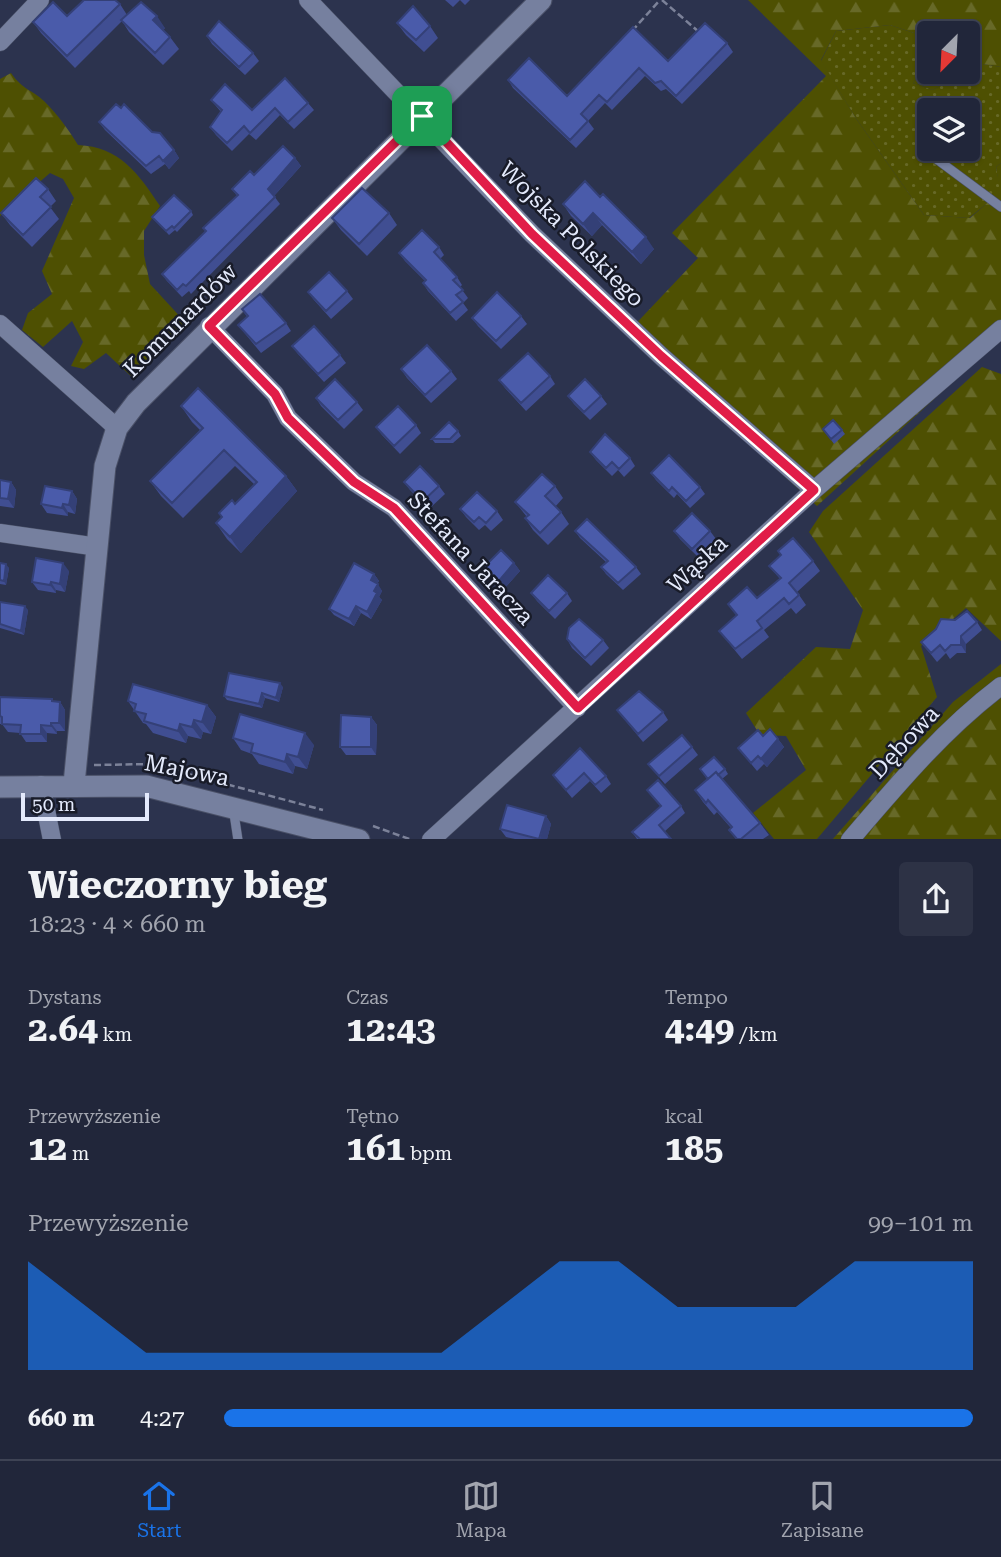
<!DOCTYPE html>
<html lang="pl">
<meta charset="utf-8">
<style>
:root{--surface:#21263a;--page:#2d3245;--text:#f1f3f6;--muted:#a2a5af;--line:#3e4354;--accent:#1a73e8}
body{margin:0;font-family:"Roboto Serif",serif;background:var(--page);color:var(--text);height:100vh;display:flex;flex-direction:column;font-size:26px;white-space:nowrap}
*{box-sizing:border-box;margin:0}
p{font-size:23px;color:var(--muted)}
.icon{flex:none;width:38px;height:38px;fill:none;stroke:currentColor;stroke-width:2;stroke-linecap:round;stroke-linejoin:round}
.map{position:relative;height:839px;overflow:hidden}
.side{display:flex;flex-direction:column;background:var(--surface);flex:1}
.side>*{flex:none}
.needle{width:46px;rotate:204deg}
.buttons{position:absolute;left:917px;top:21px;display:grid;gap:14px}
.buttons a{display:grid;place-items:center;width:63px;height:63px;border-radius:7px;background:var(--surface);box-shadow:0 2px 5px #0004,0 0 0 2px var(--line);font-size:35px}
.scale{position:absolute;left:21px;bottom:18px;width:128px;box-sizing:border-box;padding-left:7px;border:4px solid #e4eafc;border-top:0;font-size:19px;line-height:24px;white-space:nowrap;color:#e4eafc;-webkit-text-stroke:5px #181b28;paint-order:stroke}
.pin{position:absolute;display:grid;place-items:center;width:60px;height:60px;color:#fff;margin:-30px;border-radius:14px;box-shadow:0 4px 10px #0006}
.round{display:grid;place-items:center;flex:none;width:74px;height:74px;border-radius:7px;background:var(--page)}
.overview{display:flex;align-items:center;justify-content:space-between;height:119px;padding:0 28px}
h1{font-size:38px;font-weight:700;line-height:52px}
.figures{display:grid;grid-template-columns:repeat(3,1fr);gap:10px;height:119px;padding:7px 28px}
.figures div{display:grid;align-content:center}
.figures b{font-size:35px;font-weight:700}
.figures small{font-size:19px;font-weight:400}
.figures p{font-size:19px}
.chart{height:196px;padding:14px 28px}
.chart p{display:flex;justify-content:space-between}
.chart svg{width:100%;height:126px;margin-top:7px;fill:var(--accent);opacity:.7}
ul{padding:0 28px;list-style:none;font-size:23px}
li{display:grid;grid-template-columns:112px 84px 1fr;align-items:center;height:52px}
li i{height:18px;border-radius:9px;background:var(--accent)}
.dock{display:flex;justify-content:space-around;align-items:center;height:98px;border-top:2px solid var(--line);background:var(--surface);font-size:19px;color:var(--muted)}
.dock a{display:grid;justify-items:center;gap:4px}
.dock .selected{color:var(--accent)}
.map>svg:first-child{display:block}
.grass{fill:url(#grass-dots);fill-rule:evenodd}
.forest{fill:url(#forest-firs)}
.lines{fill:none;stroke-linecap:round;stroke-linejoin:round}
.service-casing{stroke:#4a5067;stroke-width:10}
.minor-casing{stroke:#4a5067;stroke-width:19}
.tertiary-casing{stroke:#4a5067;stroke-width:23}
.path{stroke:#7c8299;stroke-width:2.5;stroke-dasharray:7 3.5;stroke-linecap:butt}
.service{stroke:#76809f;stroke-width:9}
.minor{stroke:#76809f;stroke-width:18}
.tertiary{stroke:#76809f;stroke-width:21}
.wall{fill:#404e92}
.shaded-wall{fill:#344077}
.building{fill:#4a5baa;stroke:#344077;stroke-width:2}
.route-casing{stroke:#fff;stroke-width:14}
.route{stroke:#e11d48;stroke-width:9}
.labels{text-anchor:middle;stroke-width:5;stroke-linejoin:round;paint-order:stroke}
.street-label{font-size:23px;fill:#e4eafc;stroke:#181b28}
</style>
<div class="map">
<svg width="1001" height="840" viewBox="0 0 1001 840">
<defs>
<pattern id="grass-dots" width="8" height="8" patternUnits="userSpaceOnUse" patternTransform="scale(1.75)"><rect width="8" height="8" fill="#4e5002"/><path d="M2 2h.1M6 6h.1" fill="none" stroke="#676928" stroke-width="1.8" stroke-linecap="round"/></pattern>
<pattern id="forest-firs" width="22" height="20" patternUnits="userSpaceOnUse" patternTransform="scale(1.75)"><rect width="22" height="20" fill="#4e5002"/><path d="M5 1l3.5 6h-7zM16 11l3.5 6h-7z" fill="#676928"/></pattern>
</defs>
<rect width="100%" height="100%" fill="#2c334e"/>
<path class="grass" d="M890,25L929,38V61L913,83L933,90L962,72H968L976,63L1001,67V163L996,167L1001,192L969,218L924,215L855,117L821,61L836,31ZM929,110H968V149H929Z"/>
<path class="forest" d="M748,0H1001V67L976,63L968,68V33H929V38L890,25L836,31L821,60L855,117L924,215L970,218L1000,192L996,167L1001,163V338L817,506L627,333L698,258L672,233L826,76Z
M929,61V72H962L933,90L913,83Z
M11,73C24,91 31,89 44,101C58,115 68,129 78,145C120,147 138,173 160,206L144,231V255L150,284L185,322L134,379L106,353L84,369L71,366L83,342L72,321L43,347L22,330L28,313L52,294L42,271L74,198L63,179L50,173L0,216V79Z
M982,367L1001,374V641L966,608L921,646L937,697L817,839H774L753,813L806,770L786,736L760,735L746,713L816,647L850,649L863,610L809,532L823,511Z
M1001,664V839L832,840L953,702Z"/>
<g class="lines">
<g class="service-casing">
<path id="service" d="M923,149L1001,207
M233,807L238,840"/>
</g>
<g class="minor-casing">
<path id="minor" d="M308,0L532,234L661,356L814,490
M0,42L40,0
M0,324L117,428
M209,326L275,394L288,418L354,482L394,508L577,708
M0,533L98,547
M41,785L52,840
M431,840L814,490L1001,329
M850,840C897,785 943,730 1001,686"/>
</g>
<g class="tertiary-casing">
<path id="tertiary" d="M74,784L105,466L117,428L136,403L541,0
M0,787L146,786L359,840"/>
</g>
<path class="path" d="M662,0L699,32
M632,31L660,0
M94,765L151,764L323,810
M373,826L412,840"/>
<use href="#service" class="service"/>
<use href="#minor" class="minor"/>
<use href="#tertiary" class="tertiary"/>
</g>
<path class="wall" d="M445,0H460L453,7Z
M460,0H470L465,5Z
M120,4L127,15L165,28L163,30L170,37L179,49L163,65L129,32L122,21L75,68L41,33L33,22L67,16Z
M397,23L430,26L438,38L424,52L406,35Z
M633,27L668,61L727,43L733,52L682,104L666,89L661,91L645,76L612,110L605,103L588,121L594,129L576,148L513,88L508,80L567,96Z
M207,36L253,53L259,61L245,75L212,44Z
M211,100L252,110L308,103L314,110L294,129L280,115L256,140L249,134L232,151L216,135L210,127L221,112Z
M99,122L152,132L174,150L179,158L169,169L165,164L151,174L105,130Z
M295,158L301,166L274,196L280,204L191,294L189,291L182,297L167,281L162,274L206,231L203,228L237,196L232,189L254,175Z
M48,189L56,201L50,207L59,219L32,247L10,225L1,213Z
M600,197L654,249L641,264L602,225L592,236L571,216L563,204Z
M191,211L193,215L177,232L175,230L169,235L152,217Z
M389,213L397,225L367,256L341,230L332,218Z
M439,247L444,255L440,259L457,277L462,285L460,287L468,298L463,303L468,310L456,321L428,291L423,283L425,281L405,261L399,253Z
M347,291L353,299L331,319L314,300L308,292Z
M242,309L286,323L291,331L261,353L238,325L247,317Z
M521,316L527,324L501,349L478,326L472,318Z
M292,346L340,355L346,363L324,382L298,354Z
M401,369L451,371L457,379L431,403L407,378Z
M550,376L555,384L526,411L505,388L499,380Z
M568,396H601L607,404L590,420L574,404Z
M316,398L357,402L363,410L344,429L321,406Z
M181,406L286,476L297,491L241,553L227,539L216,523L222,517L219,513L235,504L255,485L235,466L183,518L161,496L150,481L200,430L192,422Z
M416,425L421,433L400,454L382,435L376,427Z
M823,429L842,430L845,434L834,444Z
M458,431L461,436L453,443H435L432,439Z
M590,452L630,458L635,466L624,477L618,470L612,476L596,460Z
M651,473L700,487L705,494L690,508L677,494L674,498L656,480Z
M0,480L11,482L16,490L14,508L0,506Z
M404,482L439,486L445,494L429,509L410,490Z
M555,486L563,498L555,507L561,512L569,524L548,545L533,530L525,518L527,517L515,502Z
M72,491L77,499L75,514L68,512V516L47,513L41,504Z
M460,509L497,511L503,520L491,531L485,525L479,530L466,517Z
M575,531L636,567L641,574L623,590L606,574L601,567L606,562L580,538Z
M674,531H710L716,539L698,557L680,539Z
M778,551L813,561L820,571L797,592L806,605L796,614L791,608L764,630L769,637L742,659L719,631L737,616L728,604L757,598L780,579L769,566L781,556Z
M0,563L9,568L6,585L0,584Z
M514,563L520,571L503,590L489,576L483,568Z
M69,571L65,592L56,590V593L38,590L32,582Z
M374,574L379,581L377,584L382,591L379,597L382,600L371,619L361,613L354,626L334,615L329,609Z
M531,593H567L572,601L555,619L537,601Z
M0,602L28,610L24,635L0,628Z
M977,622L982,630L966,644V653H957L950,659L946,653L937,662L921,642Z
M567,639L603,640L609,648L591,666L572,648Z
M283,687L279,702L265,698L262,708L227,700L224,696Z
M0,697L60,702L65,710V731H57V734L47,733V742H26L20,733L8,732L2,724H0Z
M128,701L207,705L216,717L211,734L203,732L201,739L188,736L186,743L153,733L146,724L143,723Z
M617,710L663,712L668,720L643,742Z
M371,717L377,725L376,755H346L340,747Z
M763,736L778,739L784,747L767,767L764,764L757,771L738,748Z
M233,738L314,745L307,769L295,766L293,774L259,764L252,754L241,750Z
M692,747L698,755L665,784L648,764Z
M580,748L606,776L611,784L601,793L590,781L572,798L553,775Z
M700,769H725L728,774L722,779L760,823L769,835L763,839H736L729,830L731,828L717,812L714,815L703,802L695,790L707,779Z
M647,790L681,806L685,813L664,832L671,839H637L632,832L661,806Z
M546,816L551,824L547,839H515L506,837L500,829Z"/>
<path class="shaded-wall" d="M157,16L165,28L162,32L153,20Z
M174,150L179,158L169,169L163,161Z
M295,158L301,166L273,197L268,189Z
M593,213L602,225L592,236L583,224Z
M646,237L654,249L641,264L632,252Z
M286,476L297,491L241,553L230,537Z
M11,482L16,490L14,508L8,499Z
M72,491L77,499L75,514L69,505Z
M63,504L68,512V516L62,508Z
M63,563L69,571L65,592L60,584Z
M514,563L520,571L503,590L498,582Z
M6,564L9,568L6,585L4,581Z
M374,574L379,581L375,587L371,580Z
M51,582L56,590V593L50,585Z
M378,584L382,591L379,597L382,600L371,619L367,612L374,591Z
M25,606L28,610L24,635L21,631Z
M356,606L361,613L354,626L349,619Z
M961,636L966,644V653L961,645Z
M280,683L283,687L279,702L276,698Z
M262,693L265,698L262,708L259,704Z
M60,702L65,710V731L59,723Z
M207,705L216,717L211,734L202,722Z
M371,717L377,725L376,755L371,747Z
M194,720L203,732L201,739L192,727Z
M51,723L57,731V734L51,726Z
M180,724L188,736L186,743L178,731Z
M41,725L47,733V742L41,734Z
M305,733L314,745L307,769L298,757Z
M778,739L784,747L767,767L761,759Z
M287,754L295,766L293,774L285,762Z
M546,816L551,824L547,839H540Z"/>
<path class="building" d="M84,0H115L120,4L67,56L33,22L53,2L67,16Z
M141,2L157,16L153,20L170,37L155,53L121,20Z
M413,6L430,26L416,40L397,23Z
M219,21L253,53L239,67L207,36Z
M705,23L727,43L676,96L661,81L655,83L639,68L607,102L599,95L581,114L588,121L570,140L508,80L529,58L567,96L633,27L668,61Z
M285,78L308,103L288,122L275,108L250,133L244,126L227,143L210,127L222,110L211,100L225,84L252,110Z
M116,104L121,108L124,104L152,132L160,133L174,150L163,161L159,156L146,166L99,122Z
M283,146L295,158L268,189L275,197L186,286L183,284L177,290L162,274L206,231L203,228L238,195L232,189L250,171L254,175Z
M36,178L48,189L40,197L51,207L23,235L1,213Z
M585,181L600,197L603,194L646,237L632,252L593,213L583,224L563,204Z
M362,188L389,213L359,244L332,218Z
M174,195L191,211L174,228L172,226L166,231L152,217Z
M422,230L439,247L434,252L457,277L453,280L463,290L456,295L463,302L450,313L423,283L426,280L399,253Z
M329,272L347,291L326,311L308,292Z
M497,292L521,316L496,341L472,318Z
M260,294L286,323L256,344L238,325L248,316L242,309Z
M314,326L340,355L318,374L292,346Z
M427,345L451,371L425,395L401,369Z
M528,353L550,376L521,403L499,380Z
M335,379L357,402L338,420L316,398Z
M585,379L601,396L584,412L568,396Z
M198,388L286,476L230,537L216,523L222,517L219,513L232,500L235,504L257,482L224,450L172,503L150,481L203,428L181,406Z
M398,406L416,425L394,446L376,427Z
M833,420L842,430L831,439L823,429Z
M449,422L458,431L450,439H432Z
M605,434L630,458L619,469L612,462L606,468L590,452Z
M669,455L700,487L686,501L672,487L669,491L651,473Z
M420,466L439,486L423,501L404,482Z
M542,474L555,486L545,496L561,512L540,533L525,518L529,515L515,502Z
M0,480L11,482L8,499L0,498Z
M45,486L72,491L69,505L63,504L62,508L41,504Z
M477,492L497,511L486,523L479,517L474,522L460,509Z
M692,513L710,531L692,549L674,531Z
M587,519L636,567L618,583L601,567L608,561L575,531Z
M793,538L813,561L789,583L799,595L789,604L784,598L757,621L762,628L735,649L719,631L737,615L728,604L747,587L757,598L781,578L769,566L781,555L778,551Z
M501,550L514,563L498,582L483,568Z
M36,558L63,563L60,584L51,582L50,585L32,582Z
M0,563L6,564L4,581L0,580Z
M354,563L374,574L371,580L378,584L374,591L377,593L367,612L356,606L349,619L329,609Z
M548,575L567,593L549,611L531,593Z
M0,602L25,606L21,631L0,624Z
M967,611L977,622L961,636V645H951L945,651L940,645L931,653L921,642L936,629L941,619L955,620Z
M579,619L603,640L585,658L567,639L569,628Z
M229,673L280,683L276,698L262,693L259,704L224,696Z
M133,684L207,705L202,722L194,720L192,727L180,724L178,731L144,721L146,714L134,711L136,704L128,701Z
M639,691L663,712L638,734L617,710Z
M0,697L52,699V701L60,702L59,723H51V726L41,725V734H20L21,725L2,724V717L0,716Z
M240,714L305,733L298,757L287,754L285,762L251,752L253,744L233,738Z
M341,715L371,717V747H340Z
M770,729L778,739L761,759L758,756L751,763L738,748L758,730L763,736Z
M682,735L692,747L659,776L648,764Z
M580,748L606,776L595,785L584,773L566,790L553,775Z
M714,757L725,769L718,775L716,772L708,779L700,769Z
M716,772L760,823L741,839H737L729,830L732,827L708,800L706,803L695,790Z
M658,780L681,806L659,825L671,839H640L632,832L661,806L647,790Z
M507,805L546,816L539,839L500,829Z"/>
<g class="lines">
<g class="route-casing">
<path id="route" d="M422,116L532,234L661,356L814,490L578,708L394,508L354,482L288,418L275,394L209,326Z"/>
</g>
<use href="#route" class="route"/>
</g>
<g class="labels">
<g class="street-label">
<text transform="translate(572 234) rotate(45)" y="8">Wojska Polskiego</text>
<text transform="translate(180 320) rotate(-45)" y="8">Komunardów</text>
<text transform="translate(471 558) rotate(47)" y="8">Stefana Jaracza</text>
<text transform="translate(697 564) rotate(-43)" y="8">Wąska</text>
<text transform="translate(904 742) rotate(-47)" y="8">Dębowa</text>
<text transform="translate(187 770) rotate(11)" y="8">Majowa</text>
</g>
</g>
</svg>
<div class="buttons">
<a><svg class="needle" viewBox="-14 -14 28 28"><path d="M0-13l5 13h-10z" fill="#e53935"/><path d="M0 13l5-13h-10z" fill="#a2a5af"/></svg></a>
<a><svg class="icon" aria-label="layers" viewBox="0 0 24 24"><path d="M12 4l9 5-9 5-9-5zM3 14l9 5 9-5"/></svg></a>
</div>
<div class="scale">50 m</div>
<div class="pin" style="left:422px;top:116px;background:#1e9e55"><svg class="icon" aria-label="arrive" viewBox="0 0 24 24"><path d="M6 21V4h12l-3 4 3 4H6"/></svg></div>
</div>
<section class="side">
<div class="overview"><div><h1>Wieczorny bieg</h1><p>18:23 · 4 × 660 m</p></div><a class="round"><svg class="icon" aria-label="share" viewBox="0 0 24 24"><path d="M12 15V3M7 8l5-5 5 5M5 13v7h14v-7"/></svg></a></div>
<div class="figures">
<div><p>Dystans</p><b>2.64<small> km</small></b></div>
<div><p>Czas</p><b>12:43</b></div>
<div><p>Tempo</p><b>4:49<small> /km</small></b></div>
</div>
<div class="figures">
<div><p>Przewyższenie</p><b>12<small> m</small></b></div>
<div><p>Tętno</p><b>161<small> bpm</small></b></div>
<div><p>kcal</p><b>185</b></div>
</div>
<div class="chart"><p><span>Przewyższenie</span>99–101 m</p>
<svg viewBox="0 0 160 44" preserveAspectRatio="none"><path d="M0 44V6L10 22L20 38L30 38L40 38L50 38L60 38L70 38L80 22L90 6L100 6L110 22L120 22L130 22L140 6L150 6L160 6V44z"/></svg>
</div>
<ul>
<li><b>660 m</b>4:27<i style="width:100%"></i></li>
</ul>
</section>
<nav class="dock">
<a class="selected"><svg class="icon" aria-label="home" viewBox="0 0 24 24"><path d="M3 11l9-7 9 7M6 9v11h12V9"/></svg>Start</a>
<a><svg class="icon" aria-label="map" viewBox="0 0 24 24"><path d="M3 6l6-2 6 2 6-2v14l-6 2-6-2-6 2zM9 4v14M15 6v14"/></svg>Mapa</a>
<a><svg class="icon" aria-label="saved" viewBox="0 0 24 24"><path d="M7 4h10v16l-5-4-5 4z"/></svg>Zapisane</a>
</nav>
